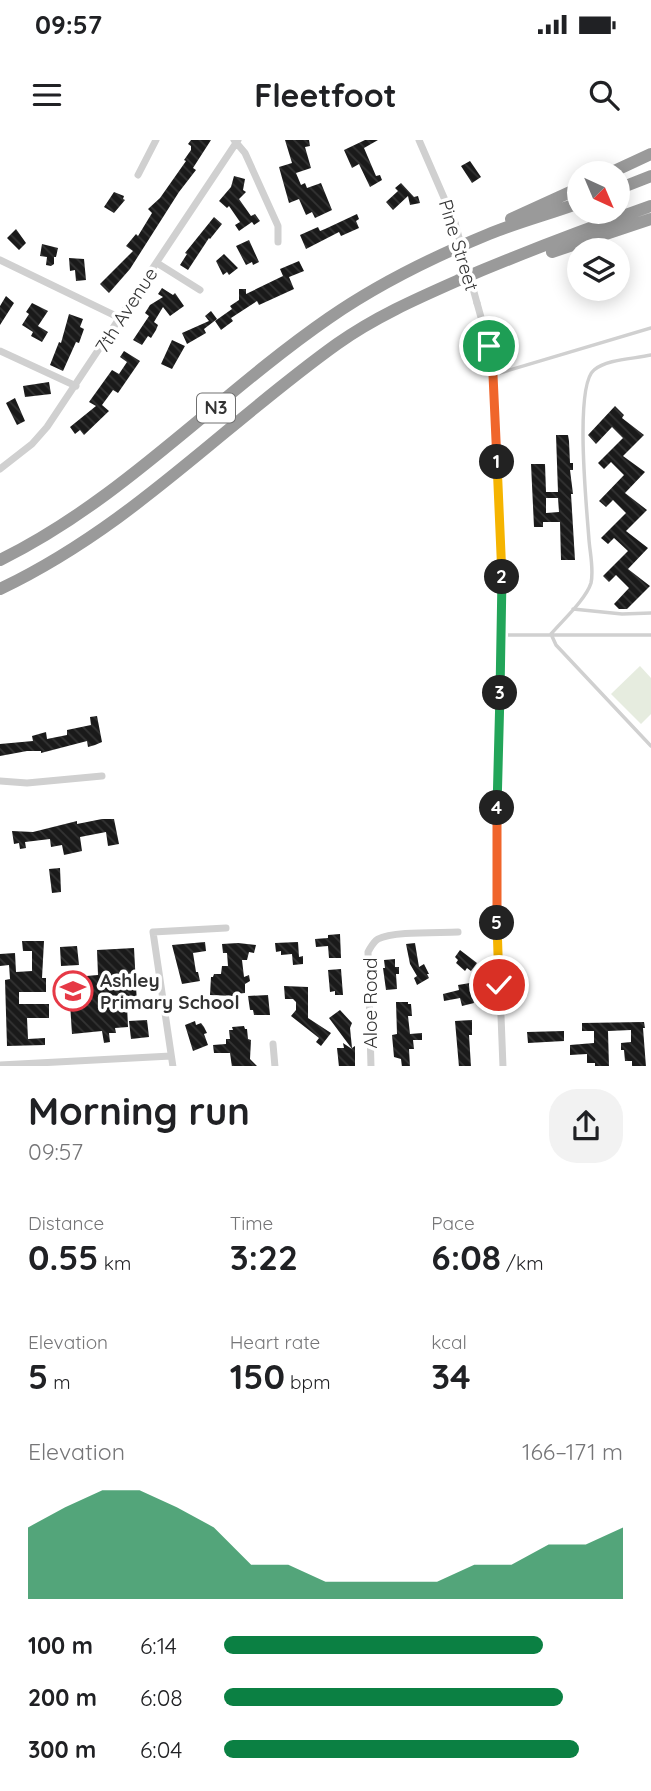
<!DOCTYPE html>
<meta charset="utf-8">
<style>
:root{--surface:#fff;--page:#f2f2f2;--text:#202124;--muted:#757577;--accent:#0b8043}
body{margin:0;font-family:Quicksand,sans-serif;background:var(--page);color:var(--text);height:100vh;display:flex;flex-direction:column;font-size:26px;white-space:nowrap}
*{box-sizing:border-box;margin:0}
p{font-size:23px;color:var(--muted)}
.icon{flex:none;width:38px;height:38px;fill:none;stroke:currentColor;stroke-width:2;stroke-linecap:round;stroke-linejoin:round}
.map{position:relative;height:926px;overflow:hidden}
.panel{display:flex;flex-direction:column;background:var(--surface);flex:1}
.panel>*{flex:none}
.needle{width:46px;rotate:136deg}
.buttons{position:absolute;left:567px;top:21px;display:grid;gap:14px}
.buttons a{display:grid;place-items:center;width:63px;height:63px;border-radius:50%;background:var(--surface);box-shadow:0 4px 18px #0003;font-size:35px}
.pin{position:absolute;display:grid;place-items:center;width:60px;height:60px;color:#fff;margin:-30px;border:4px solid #fff;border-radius:50%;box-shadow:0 2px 7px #0007}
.km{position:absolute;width:35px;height:35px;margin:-18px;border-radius:50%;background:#222;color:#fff;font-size:19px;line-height:35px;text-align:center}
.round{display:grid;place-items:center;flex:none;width:74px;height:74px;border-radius:28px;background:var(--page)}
.overview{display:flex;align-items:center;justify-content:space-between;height:119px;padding:0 28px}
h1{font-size:38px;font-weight:700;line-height:52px}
.stats{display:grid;grid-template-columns:repeat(3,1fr);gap:10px;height:119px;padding:7px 28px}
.stats div{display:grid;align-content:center}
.stats b{font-size:35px;font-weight:700}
.stats small{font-size:19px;font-weight:400}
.stats p{font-size:19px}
.chart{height:196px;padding:14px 28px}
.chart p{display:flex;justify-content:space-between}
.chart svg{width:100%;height:126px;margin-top:7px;fill:var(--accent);opacity:.7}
ul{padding:0 28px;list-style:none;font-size:23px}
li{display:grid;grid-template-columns:112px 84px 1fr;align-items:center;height:52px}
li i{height:18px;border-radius:9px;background:var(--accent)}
.status{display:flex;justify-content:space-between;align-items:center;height:49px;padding:0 35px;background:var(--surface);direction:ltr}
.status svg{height:19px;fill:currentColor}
header{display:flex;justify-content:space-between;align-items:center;height:91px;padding:0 28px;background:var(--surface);font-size:32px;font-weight:700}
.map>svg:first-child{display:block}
.green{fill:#e6ecdf}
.building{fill:url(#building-back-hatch);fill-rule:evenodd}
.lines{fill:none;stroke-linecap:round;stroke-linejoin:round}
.service{stroke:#d0d0d0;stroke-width:3.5}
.minor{stroke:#d0d0d0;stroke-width:7}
.motorway{stroke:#9a9a9a;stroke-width:12}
.minor-bridge{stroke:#d0d0d0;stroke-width:7}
.split-1-casing{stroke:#fff;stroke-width:14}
.split-2-casing{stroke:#fff;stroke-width:14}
.split-3-casing{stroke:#fff;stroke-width:14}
.split-4-casing{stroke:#fff;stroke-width:14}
.split-5-casing{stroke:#fff;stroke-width:14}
.split-6-casing{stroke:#fff;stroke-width:14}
.split-1{stroke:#f0652b;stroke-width:9}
.split-2{stroke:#f5b400;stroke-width:9}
.split-3{stroke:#22a559;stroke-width:9}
.split-4{stroke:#22a559;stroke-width:9}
.split-5{stroke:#f0652b;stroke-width:9}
.split-6{stroke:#f5b400;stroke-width:9}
.labels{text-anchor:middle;stroke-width:7;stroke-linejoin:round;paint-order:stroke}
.shield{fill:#fff;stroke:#707070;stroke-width:2}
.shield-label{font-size:18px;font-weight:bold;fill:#333}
.street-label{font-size:19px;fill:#333;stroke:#fff}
.poi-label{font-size:19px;font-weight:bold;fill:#333;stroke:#fff;text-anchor:start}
</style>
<div class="status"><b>09:57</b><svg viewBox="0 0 49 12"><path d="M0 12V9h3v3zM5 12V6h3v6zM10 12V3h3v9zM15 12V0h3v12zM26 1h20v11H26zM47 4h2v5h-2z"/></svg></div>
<header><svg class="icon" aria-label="menu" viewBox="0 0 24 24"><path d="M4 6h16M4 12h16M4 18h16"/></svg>Fleetfoot<svg class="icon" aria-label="search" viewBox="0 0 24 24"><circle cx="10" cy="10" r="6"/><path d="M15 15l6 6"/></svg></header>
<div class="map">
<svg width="651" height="927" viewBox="0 0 651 927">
<defs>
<pattern id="building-back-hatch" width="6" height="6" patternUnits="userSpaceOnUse" patternTransform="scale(1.75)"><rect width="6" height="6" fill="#1a1a1a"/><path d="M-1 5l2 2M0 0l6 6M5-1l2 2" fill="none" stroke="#333"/></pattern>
</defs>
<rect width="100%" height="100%" fill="#fff"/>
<path class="green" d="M640,526L651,538V574L641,584L611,554Z"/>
<path class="building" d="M191,0H211L193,28L196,30L179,52L130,129L109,153L100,144L133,111L126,106L136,94L138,96L152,73L148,69L160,58L186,21L184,20L191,10V6L188,4Z
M285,0H309L310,6L305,7L311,28L296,33L301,45L305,43L307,48L321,43L332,70L315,78L312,72L306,75L299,59L289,63L279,27L292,23Z
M365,0H378L364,8L376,36L380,35L382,40L370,47L359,24L352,28L344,10Z
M470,21L481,37L472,43L461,26Z
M234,36L245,39L243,50L246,52L239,59L251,76L255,74L260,81L254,85L252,82L239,91L235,85L240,82L229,66L227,68L219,61L231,47Z
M401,43L414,57L418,56L420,63L410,65L408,56L393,70L386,62L398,51L395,48Z
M114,52L124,56L123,59L125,60L114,73L104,67Z
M357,74L359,79L356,81L359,88L341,96L339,92L306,109L300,95L318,87L320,91L325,89Z
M214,77L222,84L210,99L209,98L188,130L180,125L187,114L185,113Z
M16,89L26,103L19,110L7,98Z
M249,100L259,122L253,125L252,122L246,125L236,106Z
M42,104L58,108L56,117H54V124L51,126L46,125L47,117L40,116Z
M224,114L238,128L229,135L227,132L223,135L216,121Z
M69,118L84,119L86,140L76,141L75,130L70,131Z
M299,121L304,131L289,137L294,149L259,165L257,161L231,178L233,181L221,190L215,181L232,169L230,166L239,160V149H246V154L283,136L280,129Z
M162,148L173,155L175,153L184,166L170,176L163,167L154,182L158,185L156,190L151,198L148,196L142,205L133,200L149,176L145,173L150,165L163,157L158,154Z
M6,156L14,163L0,185V166Z
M32,163L48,171L38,186L48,192L42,202L31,196L33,192L22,185L29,174L26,172Z
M211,171L217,179L204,189L206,193L187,204L182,193L209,181L205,176Z
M69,174L83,179L80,187L84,189L79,203L76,202L63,231L50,225L59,202L61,203Z
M172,200L185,206L172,229L161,224Z
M124,211L140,221L118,253L113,250L102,265L109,271L84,295L80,290L75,294L70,287L96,266L89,262L112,230L119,234L127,222L120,217Z
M49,242L51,254L25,257L23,246Z
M15,258L25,281L17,285L6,263Z
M615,266L624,275L622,278L644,295L623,316L645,332L625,353L647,370L626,391L648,408L628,429L650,446L627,469H619L614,464L629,448L616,435L609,442L603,436L628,411L614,398L608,404L601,398L626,373L613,360L606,367L599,361L624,335L611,322L604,329L598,323L623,298L612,287L596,304L588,295Z
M556,295H568L569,301L570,323H573V330H570L573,354H571L575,420H561L560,382H543V387H534L531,324H545L546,352H558ZM546,358H558L559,372L546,373Z
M97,576L102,602L95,605L88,607L87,601L41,613V611H27L0,616V604L33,601L32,596L46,592L47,599L67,595V590L91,585L90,577Z
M102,679H114L119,704L108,706L106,692L80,697L82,711L64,715L62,705L51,707L50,699L25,702L26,708L20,709L19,703L14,704L12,691L33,692L77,681V684Z
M60,728L61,752L52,753L49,729Z
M340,794L341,818H329L328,806L316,807L315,799L328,798V795Z
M22,801H44L42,838H46V852H19V864H49V878H27L28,899L45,898V905L7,906L5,840L10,839L9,825L0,826V814L15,813L16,832L32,831V811H23Z
M205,802L206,811L193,813L196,832H198L200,841L182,844L172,805Z
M298,802L299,817L303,816V824L293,825L292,814L281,815V811L276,812L275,803Z
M238,803L256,805L254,813L249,812L247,820H242L244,837L249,835L250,841L245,844V853L234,854V856L210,855L211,837H213L214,834H221L222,826H228L227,813H223L222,804Z
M415,803L419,827L424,824L429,834H427L429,838L417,845L414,838L417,836L410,824L406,804Z
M77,806L79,825L61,826L60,807Z
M134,808L137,864L127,865L128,887L115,888L116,893H109L110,902L104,903L102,891L72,894L69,848L64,849L63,838L98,835L97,810Z
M460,810L477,823L471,831L467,828L465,831L456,823L458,820L455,817Z
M395,819V827H399V834H396L397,849L386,850L383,828H385L384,820Z
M341,829L343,855H335V851L330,852L328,830Z
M470,843L474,863L462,866L460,858L444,861L443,854L459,850L458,845Z
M284,846L308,847V878L331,893L321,906L316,902L319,898L291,876L296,870V862L293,859H285Z
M268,855L270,875H254L253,870H250L248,856Z
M396,862H408V864H411L412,876H408L410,894L422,893V900H413L414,909H409L410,927H402L401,919L394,917L392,895L397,894Z
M340,870L352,883L350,888L352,908L355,906V927H339L337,908H344L343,903L352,909L329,878Z
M147,880L149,897L131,899L129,881Z
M472,880V895H469L471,927H459L455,881Z
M195,881L196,885L201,883L204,887L207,893L204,894L208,905L193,911L185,885Z
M644,882L645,888H643L646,927H632V921H625L624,910H621V903L631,902V890L608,891L609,927H595V923H587V914L570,915V905L594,903V891H582V883Z
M244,886L245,889H247L248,899L251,900L250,919L258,927H232L230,913H214L213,905L226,904V899H230L229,890H233L232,887Z
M564,891V901L528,903L527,892Z"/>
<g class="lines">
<path class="service" d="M651,215C634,219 607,219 594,230C574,246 587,371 589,400C590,413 594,430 591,443C586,459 563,480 551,494L556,505L651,606
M493,235L651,188
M573,469L622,474L651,473
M503,495H651"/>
<path class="minor" d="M234,0L245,13L278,86V102
M419,0L455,83
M138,35L156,0
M0,120L120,178
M157,123L200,150
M477,163L489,206L493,235L502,435L503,509L495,722L503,927
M0,211L76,246
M0,329L32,304L47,287L238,0
M0,641L27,643L102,636
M273,904L275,927
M0,925L171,916
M173,927L153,792L226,788
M371,927L368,812C371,807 373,802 378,799C393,791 439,793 458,792"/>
<path class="motorway" d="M610,33L651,14
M618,49L651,36
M511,79L579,48
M552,112L651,79
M0,420C124,359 216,256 329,178C378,144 433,117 489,94C518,82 549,74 579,63
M0,449C132,386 221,287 337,204C375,177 416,159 459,140C522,113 586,89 651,66"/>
<path class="minor-bridge" d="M455,83L477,163"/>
</g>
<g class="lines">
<g class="split-1-casing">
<path id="split-1" d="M489,206L493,235L497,322"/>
</g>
<g class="split-2-casing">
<path id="split-2" d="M497,322L502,437"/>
</g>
<g class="split-3-casing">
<path id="split-3" d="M500,553L502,437"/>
</g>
<g class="split-4-casing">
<path id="split-4" d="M497,668L500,553"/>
</g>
<g class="split-5-casing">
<path id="split-5" d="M497,668V783"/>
</g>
<g class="split-6-casing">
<path id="split-6" d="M497,783L499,845"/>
</g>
<use href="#split-1" class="split-1"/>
<use href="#split-2" class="split-2"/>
<use href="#split-3" class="split-3"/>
<use href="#split-4" class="split-4"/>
<use href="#split-5" class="split-5"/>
<use href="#split-6" class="split-6"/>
</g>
<defs>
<g id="school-ring" transform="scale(2.0125)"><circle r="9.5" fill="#fff" stroke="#e63946" stroke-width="1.5"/><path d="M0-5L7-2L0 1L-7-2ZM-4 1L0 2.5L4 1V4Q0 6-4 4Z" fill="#e63946"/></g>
</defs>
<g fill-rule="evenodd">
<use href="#school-ring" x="73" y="851"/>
</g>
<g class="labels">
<rect class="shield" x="197" y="253.5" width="38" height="29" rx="5"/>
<g class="shield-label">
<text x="216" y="274">N3</text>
</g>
<g class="street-label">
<text transform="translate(459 105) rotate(73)" y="7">Pine Street</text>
<text transform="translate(126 170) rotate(-57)" y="7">7th Avenue</text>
<text transform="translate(370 863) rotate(-90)" y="7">Aloe Road</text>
</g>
<g class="poi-label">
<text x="100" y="847">Ashley<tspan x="100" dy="22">Primary School</tspan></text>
</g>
</g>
</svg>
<div class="buttons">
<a><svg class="needle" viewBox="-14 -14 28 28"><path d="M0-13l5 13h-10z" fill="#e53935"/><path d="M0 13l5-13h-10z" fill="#757577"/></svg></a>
<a><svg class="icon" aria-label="layers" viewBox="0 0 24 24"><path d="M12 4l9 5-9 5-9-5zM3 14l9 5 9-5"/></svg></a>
</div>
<div class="pin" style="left:489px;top:206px;background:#1e9e55"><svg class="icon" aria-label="arrive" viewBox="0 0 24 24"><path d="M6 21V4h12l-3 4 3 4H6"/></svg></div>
<div class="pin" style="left:499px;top:845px;background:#d93025"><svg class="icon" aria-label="check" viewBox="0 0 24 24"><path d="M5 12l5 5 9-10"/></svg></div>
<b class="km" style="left:497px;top:322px">1</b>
<b class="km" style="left:502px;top:437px">2</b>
<b class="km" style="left:500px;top:553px">3</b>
<b class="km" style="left:497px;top:668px">4</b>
<b class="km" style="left:497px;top:783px">5</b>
</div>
<section class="panel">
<div class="overview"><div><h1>Morning run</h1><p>09:57</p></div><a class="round"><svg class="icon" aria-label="share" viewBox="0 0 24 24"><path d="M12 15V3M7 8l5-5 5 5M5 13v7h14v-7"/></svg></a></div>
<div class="stats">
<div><p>Distance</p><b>0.55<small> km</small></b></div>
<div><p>Time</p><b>3:22</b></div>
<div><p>Pace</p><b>6:08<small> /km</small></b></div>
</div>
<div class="stats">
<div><p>Elevation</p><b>5<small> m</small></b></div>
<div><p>Heart rate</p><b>150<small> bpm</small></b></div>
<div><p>kcal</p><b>34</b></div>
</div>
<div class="chart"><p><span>Elevation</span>166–171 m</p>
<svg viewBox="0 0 160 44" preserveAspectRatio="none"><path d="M0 44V19L10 12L20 6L30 6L40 12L50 19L60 32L70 32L80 38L90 38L100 38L110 38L120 32L130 32L140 25L150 25L160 19V44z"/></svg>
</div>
<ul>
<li><b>100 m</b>6:14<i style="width:80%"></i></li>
<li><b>200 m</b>6:08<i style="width:85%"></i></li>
<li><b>300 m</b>6:04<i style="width:89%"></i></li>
</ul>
</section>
